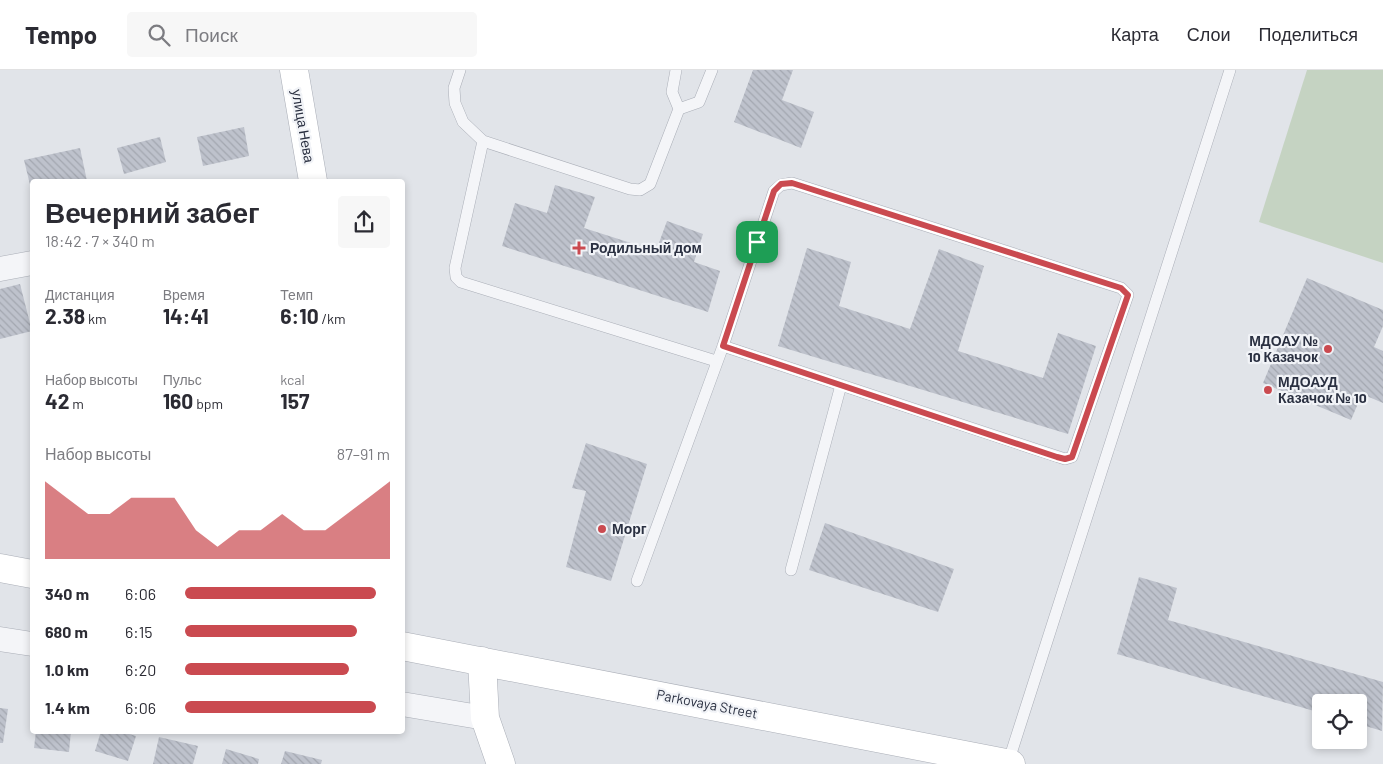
<!DOCTYPE html>
<html lang="ru">
<meta charset="utf-8">
<style>
:root{--surface:#fff;--page:#f7f7f7;--text:#2b2b33;--muted:#7c7c81;--line:#e1e1e2;--accent:#ca4a50}
body{margin:0;font-family:Barlow,sans-serif;background:var(--page);color:var(--text);height:100vh;display:flex;flex-direction:column;font-size:19px;white-space:nowrap}
*{box-sizing:border-box;margin:0}
p{font-size:16px;color:var(--muted)}
.icon{flex:none;width:28px;height:28px;fill:none;stroke:currentColor;stroke-width:2;stroke-linecap:round;stroke-linejoin:round}
.map{position:relative;flex:1;overflow:hidden}
.details{position:absolute;left:30px;top:109px;width:375px;height:555px;display:flex;flex-direction:column;background:var(--surface);border-radius:5px;box-shadow:0 2px 8px #0003}
.details>*{flex:none}
.buttons{position:absolute;left:1312px;top:624px;display:grid;gap:10px}
.buttons a{display:grid;place-items:center;width:55px;height:55px;border-radius:5px;background:var(--surface);box-shadow:0 2px 8px #0003;font-size:25px}
.pin{position:absolute;display:grid;place-items:center;width:42px;height:42px;color:#fff;margin:-21px;border-radius:10px;box-shadow:0 2px 8px #0006}
.round{display:grid;place-items:center;flex:none;width:52px;height:52px;border-radius:5px;background:var(--page)}
.summary{display:flex;align-items:center;justify-content:space-between;height:85px;padding:0 15px}
h1{font-size:28px;font-weight:700;line-height:38px}
.stats{display:grid;grid-template-columns:repeat(3,1fr);gap:8px;height:85px;padding:5px 15px}
.stats div{display:grid;align-content:center}
.stats b{font-size:21px;font-weight:700}
.stats small{font-size:14px;font-weight:400}
.stats p{font-size:14px}
.chart{height:140px;padding:10px 15px}
.chart p{display:flex;justify-content:space-between}
.chart svg{width:100%;height:90px;margin-top:5px;fill:var(--accent);opacity:.7}
ul{padding:0 15px;list-style:none;font-size:16px}
li{display:grid;grid-template-columns:80px 60px 1fr;align-items:center;height:38px}
li i{height:12px;border-radius:6px;background:var(--accent)}
header{display:flex;align-items:center;gap:30px;box-sizing:border-box;height:70px;padding:0 25px;background:var(--surface);border-bottom:1px solid var(--line)}
header strong{font-size:24px}
nav{display:flex;gap:28px;margin-inline-start:auto;font-size:18px}
.search{width:350px;height:45px;background:var(--page);display:flex;align-items:center;gap:12px;box-sizing:border-box;padding:0 18px;border-radius:5px;color:var(--muted);font-size:19px}
.map>svg:first-child{display:block}
.green{fill:#c5d3c2}
.building{fill:url(#building-back-hatch)}
.lines{fill:none;stroke-linecap:round;stroke-linejoin:round}
.lane-casing{stroke:#aaaeb7;stroke-width:12}
.street-casing{stroke:#aaaeb7;stroke-width:25}
.secondary-casing{stroke:#aaaeb7;stroke-width:29}
.lane{stroke:#f4f5f8;stroke-width:11}
.street{stroke:#f4f5f8;stroke-width:24}
.secondary{stroke:#fff;stroke-width:28}
.route-casing{stroke:#fff;stroke-width:10}
.route{stroke:#ca4a50;stroke-width:6}
.poi-dot{fill:#ca4a50;stroke:#f1f3f7;stroke-width:2}
.labels{text-anchor:middle;stroke-width:4.5;stroke-linejoin:round;paint-order:stroke}
.street-label{font-size:14px;fill:#2a3041;stroke:#f1f3f7}
.poi-label{font-size:14px;font-weight:bold;fill:#2a3041;stroke:#f1f3f7;text-anchor:start}
</style>
<header>
<strong>Tempo</strong>
<div class="search"><svg class="icon" aria-label="search" viewBox="0 0 24 24"><circle cx="10" cy="10" r="6"/><path d="M15 15l6 6"/></svg>Поиск</div>
<nav><a>Карта</a><a>Слои</a><a>Поделиться</a></nav>
</header>
<div class="map">
<svg width="1383" height="694" viewBox="0 0 1383 694">
<defs>
<pattern id="building-back-hatch" width="6" height="6" patternUnits="userSpaceOnUse" patternTransform="scale(1.25)"><rect width="6" height="6" fill="#bec2cc"/><path d="M-1 5l2 2M0 0l6 6M5-1l2 2" fill="none" stroke="#a3a7b0"/></pattern>
</defs>
<rect width="100%" height="100%" fill="#e1e4e9"/>
<path class="green" d="M1307,0H1383V193L1259,152Z"/>
<path class="building" d="M753,0H793L782,30L814,42L801,78L734,52Z
M244,57L249,86L203,96L197,67Z
M160,67L166,92L124,104L117,78Z
M80,78L87,111H32V123L24,90Z
M555,115L595,127L584,158L656,181L667,151L703,164L694,192L720,201L708,242L502,176L515,133L547,143Z
M807,178L851,192L839,236L910,259L939,179L984,196L958,281L1043,308L1058,263L1096,276L1068,364L778,276Z
M1307,208L1383,240V256L1374,277L1383,281V333L1362,324L1351,350L1263,313Z
M20,214L32,261L0,269V219Z
M586,373L647,394L611,511L566,497L586,421L572,418Z
M825,453L954,499L938,542L809,500Z
M1139,507L1177,518L1168,550L1383,612L1382,661L1359,654V632H1321V643L1117,584Z
M0,638L8,639L3,673H0Z
M36,661H71L69,682L34,678Z
M101,661H119L136,666L128,691L95,681Z
M159,667L198,676L193,694H153Z
M226,679L259,689L258,694H222Z
M285,681L322,690L321,694H281Z"/>
<g class="lines">
<g class="lane-casing">
<path id="lane" d="M460,0L454,18L455,33L463,52L483,71L630,119L640,120L650,114L679,39L672,22L676,0
M679,39L699,32L712,0
M483,71L455,198L456,207L461,212L716,291
M791,500L841,315
M637,511L723,276L774,121L781,115L792,113L1121,218L1128,225L1072,387L1065,389L723,276
M1008,693L1230,0"/>
</g>
<g class="street-casing">
<path id="street" d="M0,199L32,193
M0,569L32,574
M402,634L485,648"/>
</g>
<g class="secondary-casing">
<path id="secondary" d="M294,0L313,111
M0,498L32,504
M402,576L1011,694
M482,591L485,648L501,694"/>
</g>
<use href="#lane" class="lane"/>
<use href="#street" class="street"/>
<use href="#secondary" class="secondary"/>
</g>
<g class="lines">
<g class="route-casing">
<path id="route" d="M792,113L1121,218L1128,225L1072,387L1065,389L1057,387L723,276L774,121L781,114Z"/>
</g>
<use href="#route" class="route"/>
</g>
<g class="poi-dot">
<path d="M576.5 170.5h5v5h5v5h-5v5h-5v-5h-5v-5h5z"/>
<circle cx="1328" cy="279" r="5"/>
<circle cx="1268" cy="320" r="5"/>
<circle cx="602" cy="459" r="5"/>
</g>
<g class="labels">
<g class="street-label">
<text transform="translate(303 56) rotate(80)" y="5">улица Нева</text>
<text transform="translate(707 634) rotate(11)" y="5">Parkovaya Street</text>
</g>
<g class="poi-label">
<text x="590" y="183">Родильный дом</text>
<text x="1318" y="276" text-anchor="end">МДОАУ №<tspan x="1318" dy="16">10 Казачок</tspan></text>
<text x="1278" y="317">МДОАУД<tspan x="1278" dy="16">Казачок № 10</tspan></text>
<text x="612" y="464">Морг</text>
</g>
</g>
</svg>
<div class="buttons">
<a><svg class="icon" aria-label="locate" viewBox="0 0 24 24"><circle cx="12" cy="12" r="6"/><path d="M12 2v4M12 18v4M2 12h4M18 12h4"/></svg></a>
</div>
<div class="pin" style="left:757px;top:172px;background:#1e9e55"><svg class="icon" aria-label="arrive" viewBox="0 0 24 24"><path d="M6 21V4h12l-3 4 3 4H6"/></svg></div>
<section class="details">
<div class="summary"><div><h1>Вечерний забег</h1><p>18:42 · 7 × 340 m</p></div><a class="round"><svg class="icon" aria-label="share" viewBox="0 0 24 24"><path d="M12 15V3M7 8l5-5 5 5M5 13v7h14v-7"/></svg></a></div>
<div class="stats">
<div><p>Дистанция</p><b>2.38<small> km</small></b></div>
<div><p>Время</p><b>14:41</b></div>
<div><p>Темп</p><b>6:10<small> /km</small></b></div>
</div>
<div class="stats">
<div><p>Набор высоты</p><b>42<small> m</small></b></div>
<div><p>Пульс</p><b>160<small> bpm</small></b></div>
<div><p>kcal</p><b>157</b></div>
</div>
<div class="chart"><p><span>Набор высоты</span>87–91 m</p>
<svg viewBox="0 0 160 44" preserveAspectRatio="none"><path d="M0 44V6L10 14L20 22L30 22L40 14L50 14L60 14L70 30L80 38L90 30L100 30L110 22L120 30L130 30L140 22L150 14L160 6V44z"/></svg>
</div>
<ul>
<li><b>340 m</b>6:06<i style="width:93%"></i></li>
<li><b>680 m</b>6:15<i style="width:84%"></i></li>
<li><b>1.0 km</b>6:20<i style="width:80%"></i></li>
<li><b>1.4 km</b>6:06<i style="width:93%"></i></li>
</ul>
</section>
</div>
